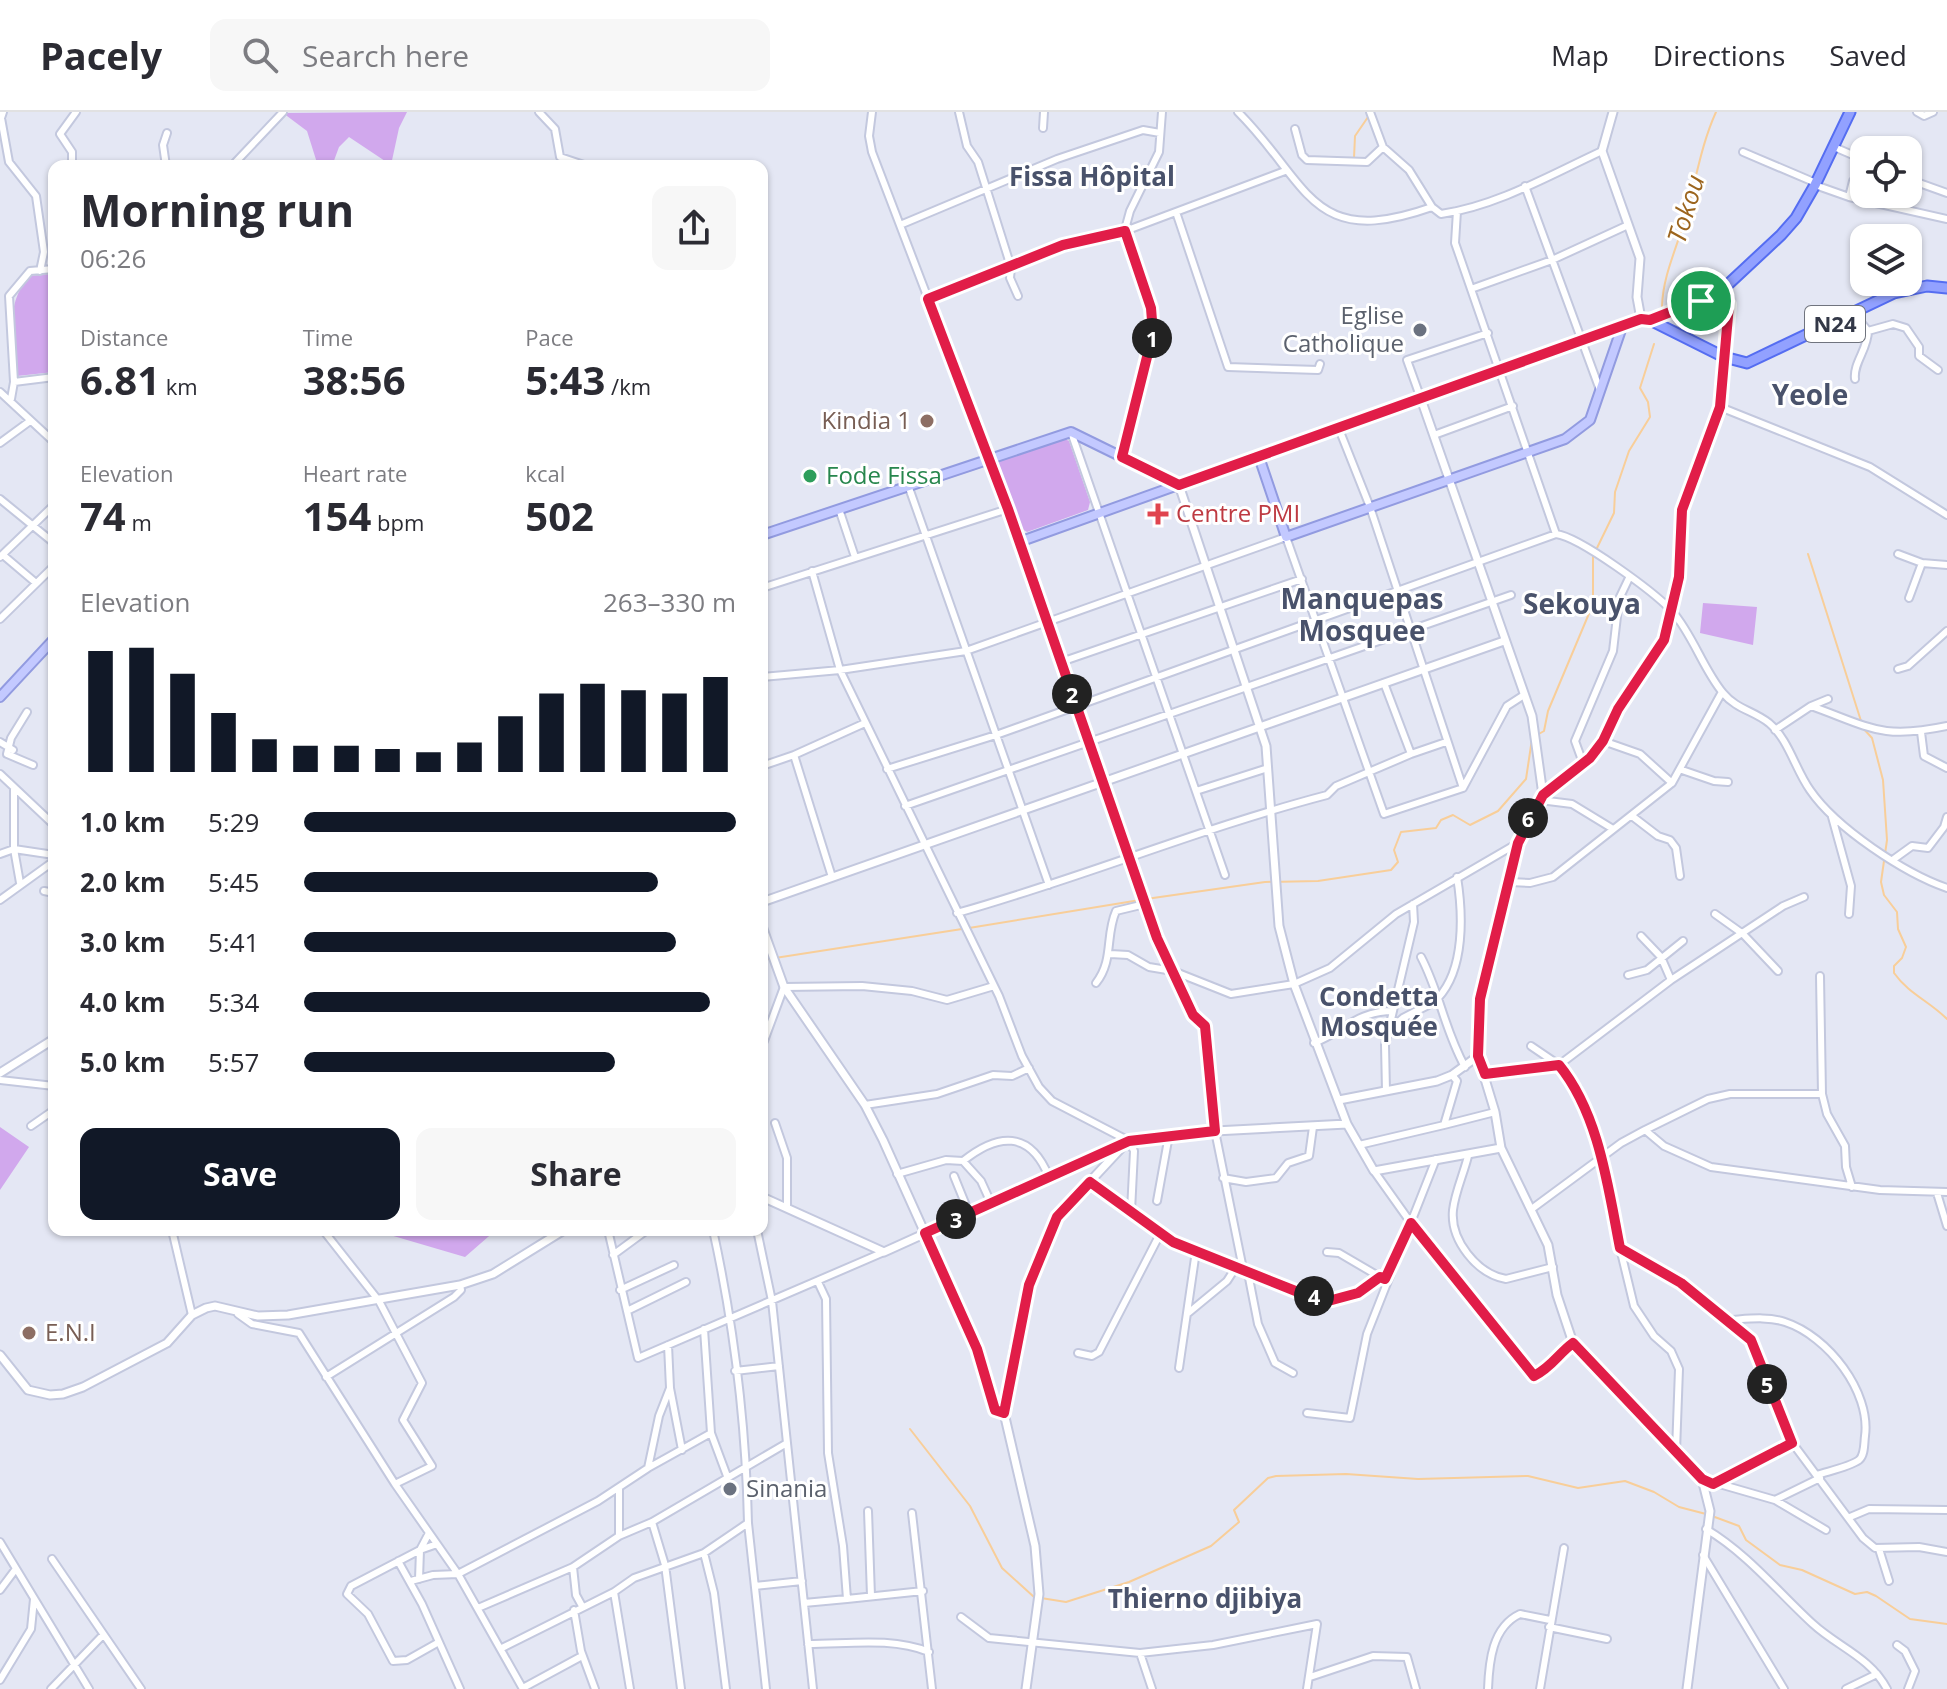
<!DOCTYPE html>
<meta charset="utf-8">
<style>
:root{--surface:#fff;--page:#f7f7f7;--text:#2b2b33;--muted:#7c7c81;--line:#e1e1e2;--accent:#111827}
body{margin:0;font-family:"Open Sans",sans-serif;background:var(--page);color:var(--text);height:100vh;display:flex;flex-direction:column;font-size:30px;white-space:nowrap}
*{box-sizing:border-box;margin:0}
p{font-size:26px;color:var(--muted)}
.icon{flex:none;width:44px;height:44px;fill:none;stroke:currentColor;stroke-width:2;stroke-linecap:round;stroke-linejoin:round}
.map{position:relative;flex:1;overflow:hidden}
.panel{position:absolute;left:48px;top:48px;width:720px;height:1076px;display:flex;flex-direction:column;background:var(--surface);border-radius:16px;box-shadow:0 2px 6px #0004}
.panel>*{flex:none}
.controls{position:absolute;left:1850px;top:24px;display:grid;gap:16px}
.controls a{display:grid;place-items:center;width:72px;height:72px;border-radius:16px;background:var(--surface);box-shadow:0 2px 6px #0004;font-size:40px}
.pin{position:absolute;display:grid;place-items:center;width:68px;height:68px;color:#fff;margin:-34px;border:4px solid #fff;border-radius:50%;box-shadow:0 2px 8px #0007}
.km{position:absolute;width:40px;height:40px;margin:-20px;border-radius:50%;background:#222;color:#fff;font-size:22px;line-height:40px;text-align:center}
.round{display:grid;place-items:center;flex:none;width:84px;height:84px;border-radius:16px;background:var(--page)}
.head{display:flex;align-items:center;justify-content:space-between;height:136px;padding:0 32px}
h1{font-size:44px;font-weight:700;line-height:60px}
.metrics{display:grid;grid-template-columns:repeat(3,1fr);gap:12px;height:136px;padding:8px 32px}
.metrics div{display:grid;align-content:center}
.metrics b{font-size:40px;font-weight:700}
.metrics small{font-size:22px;font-weight:400}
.metrics p{font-size:22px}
.chart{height:224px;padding:16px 32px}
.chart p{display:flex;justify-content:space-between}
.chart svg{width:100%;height:144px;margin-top:8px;stroke:var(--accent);stroke-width:6}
.primary-button{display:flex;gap:16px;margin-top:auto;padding:16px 32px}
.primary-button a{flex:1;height:92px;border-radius:16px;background:var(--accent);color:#fff;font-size:32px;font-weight:700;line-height:92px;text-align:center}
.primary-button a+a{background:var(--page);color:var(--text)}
ul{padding:0 32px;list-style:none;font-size:26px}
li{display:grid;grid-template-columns:128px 96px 1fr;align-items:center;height:60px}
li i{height:20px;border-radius:10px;background:var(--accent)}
header{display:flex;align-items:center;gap:48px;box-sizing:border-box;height:112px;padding:0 40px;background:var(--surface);border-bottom:2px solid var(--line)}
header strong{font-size:38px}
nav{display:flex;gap:44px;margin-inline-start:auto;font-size:28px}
.search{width:560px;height:72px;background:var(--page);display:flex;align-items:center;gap:20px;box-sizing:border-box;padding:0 28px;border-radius:16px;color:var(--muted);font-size:30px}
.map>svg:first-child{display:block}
.green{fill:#d1a8ed}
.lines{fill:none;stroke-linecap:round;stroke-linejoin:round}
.stream{stroke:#f8ce99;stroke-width:2}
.minor-casing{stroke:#c3c8de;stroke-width:10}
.tertiary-casing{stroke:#c3c8de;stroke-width:11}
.secondary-casing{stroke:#929be0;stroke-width:12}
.primary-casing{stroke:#556df1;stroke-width:13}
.minor{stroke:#fff;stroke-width:6}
.tertiary{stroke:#fff;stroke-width:7}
.secondary{stroke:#c3c9ff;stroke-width:8}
.primary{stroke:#92a1ff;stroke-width:9}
.route-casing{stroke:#fff;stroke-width:16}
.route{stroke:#e11d48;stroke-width:10}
.worship-dot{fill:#6b7280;stroke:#fff;stroke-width:3}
.education-dot{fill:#8d6e63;stroke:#fff;stroke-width:3}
.leisure-dot{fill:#2e9e5b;stroke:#fff;stroke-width:3}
.health-dot{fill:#e0444e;stroke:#fff;stroke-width:3}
.labels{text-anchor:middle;stroke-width:6;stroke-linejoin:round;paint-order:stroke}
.shield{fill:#fff;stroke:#70747e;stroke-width:2}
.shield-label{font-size:22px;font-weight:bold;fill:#333847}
.worship-label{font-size:24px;fill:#5b616d;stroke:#fff;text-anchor:end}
.education-label{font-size:24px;fill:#785e54;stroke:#fff;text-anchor:end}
.leisure-label{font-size:24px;fill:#27864d;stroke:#fff;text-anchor:start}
.health-label{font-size:24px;fill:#be3a42;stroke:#fff;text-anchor:start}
.neighbourhood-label{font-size:26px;font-weight:bold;fill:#49526b;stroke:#fff}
.water-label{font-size:26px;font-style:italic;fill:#9c651e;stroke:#fff}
.quarter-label{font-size:28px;font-weight:bold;fill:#49526b;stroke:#fff}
</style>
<header>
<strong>Pacely</strong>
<div class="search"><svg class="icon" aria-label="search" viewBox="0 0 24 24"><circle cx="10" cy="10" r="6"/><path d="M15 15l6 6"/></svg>Search here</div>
<nav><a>Map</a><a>Directions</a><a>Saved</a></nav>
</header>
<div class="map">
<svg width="1947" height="1577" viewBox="0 0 1947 1577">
<rect width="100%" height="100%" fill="#e4e7f4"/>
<path class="green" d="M407,0L399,16L391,53L349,25L339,35L332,54H318L307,19L283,1Z
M50,162L54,181V260L17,264C13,227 4,194 29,164Z
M1063,326L1069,329L1090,390L1088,398L1027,420L1019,415L997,355L1000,347Z
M1703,491L1757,495L1753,533L1700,521Z
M0,1015L29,1035L0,1078Z
M373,1118H496L465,1145Z"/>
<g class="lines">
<path class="stream" d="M1354,46L1355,24L1368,5
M1662,194C1663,162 1678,134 1686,103C1696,68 1701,33 1716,0
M1596,438L1614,401L1615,380L1629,339L1650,305L1648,290L1640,276L1654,232
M1808,442L1861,609
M1862,615L1872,626L1883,668L1887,728L1881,770L1884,783L1897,800L1898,817L1906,835L1902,846L1894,854V861C1909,882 1929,889 1947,907
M1537,623L1544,619L1548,599L1593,492V443
M1146,787L1265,770L1318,769L1391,758L1398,750L1394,738L1401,720L1436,716L1441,708L1453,703L1470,713L1498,699L1526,667L1532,627
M969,816L1140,788
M762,848L962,817
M910,1317L970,1394L1002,1456L1034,1485
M1712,1404L1739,1414L1746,1428L1780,1453L1802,1458L1855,1482L1867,1480L1876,1484L1910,1507L1947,1512
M1041,1486L1066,1490L1129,1470L1211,1434L1239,1410L1234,1398L1268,1366L1276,1364L1346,1362L1418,1367L1528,1364L1578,1376L1625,1369L1654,1380L1679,1395L1706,1402"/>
<g class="minor-casing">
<path id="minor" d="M3,0L1,6L9,50L36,84L44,140L40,159
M539,0L555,17L560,45L587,54
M872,0L869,24L872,40L989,346
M959,0L967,34L978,50L1011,155L1063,133L1125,119L1285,59
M1238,0C1310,72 1310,138 1432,95
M1370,0L1383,35L1409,58L1432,95L1441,102C1497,94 1552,62 1602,39
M1917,0L1924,4L1933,0
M1043,16L1044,0
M1295,17L1302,43L1307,48L1367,50L1383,35
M1834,35L1862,47
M1743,40L1816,71
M72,54V40L60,22L76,0
M166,54L163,33L167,21
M232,54L283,0
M1908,67L1947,81
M1815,73L1849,85L1947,107
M1525,74L1600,278
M1849,85L1853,69L1864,62
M1457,99L1455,131L1556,422
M1176,100L1228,255L1318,258L1320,252
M900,113L1057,47L1143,18L1160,21
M1471,177L1552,148L1626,114
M928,187L1011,155L1010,166L1018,184
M1854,202L1868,219L1893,212L1906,216L1919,235V244L1938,258
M1855,267C1853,251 1868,237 1868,219
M14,270L54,265
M0,280L54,330
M11,287L14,270L9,184L30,159L54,157
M1421,287L1407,248L1488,221
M1720,295L1870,355L1947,403
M1339,317L1370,395L1463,676
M1071,320L1225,763
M1434,323L1513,294
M0,331L30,309
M1122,345L1153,221L1151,196L1124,121L1130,99L1159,40L1162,0
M908,373L1049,773
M0,387L54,431
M839,397L855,445
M1019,430L1157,826L1193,903L1205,914L1215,1019L1243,1157L1249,1166L1258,1212L1275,1251L1293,1261
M1898,442L1922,451L1947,453
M3,443L36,471
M0,445L54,393
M812,459L840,558L999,884L1022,944L1039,975L1052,989L1129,1029L1134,1039L1131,1099L1173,1130L1303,1182L1332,1188L1358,1181L1380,1165L1385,1167
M762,476L1008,397
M1909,486L1922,451
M0,507L54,454
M1061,550L1302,467
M1898,557L1908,554L1947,519
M762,565L840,558L966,539L1286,425L1384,702L1463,676L1507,594L1524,583
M1811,594C1870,615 1881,628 1947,614
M27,600L11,626L7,642L33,653
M1775,618L1811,594L1828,587
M1921,620L1924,644L1947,656
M1603,629L1640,642L1672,671
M0,630L13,638
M1411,642L1446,630
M1583,651L1575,629L1613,539L1619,487L1629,466
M762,654L794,643
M887,657L996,623L1556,422C1580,425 1654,480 1672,499C1693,523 1703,557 1723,581C1736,597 1754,599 1769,611C1789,628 1795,657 1810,678C1836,716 1904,761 1947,776
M1682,658L1714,669L1728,670
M0,662L54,713
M1196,679L1268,656
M1540,688L1572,692L1613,717
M905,694L1511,483
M1632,704L1658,724L1670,728L1676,736L1680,764
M1832,705L1851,774L1849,802
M0,742L14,737V676
M1894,747L1912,734L1928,736L1944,715L1947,705
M832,765L794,643L865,611
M1510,770L1530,771L1553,765L1672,671L1722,580
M20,771L14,737L54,743
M44,779L54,781
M0,788L54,749
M957,801C1082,766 1201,716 1327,683L1336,674L1411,642L1384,571
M1715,802L1743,822L1778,859
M1641,824L1661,845L1671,868
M1110,842L1128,843L1149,855L1173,859L1231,882L1294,872L1330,856L1396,802L1518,731
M1421,845C1440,881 1444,917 1465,955
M1628,863L1647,858L1683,829
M1820,864L1822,982L1827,1002L1845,1034L1846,1055L1852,1075
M1096,871C1114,848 1105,824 1116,799L1145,792
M1438,886C1465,857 1463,802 1457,765
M1389,918L1403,906L1438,888
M764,929L784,875L862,874L912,879L947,888L994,874
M1314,931C1343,920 1357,899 1393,899
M1531,934L1559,953L1578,976L1602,1047L1620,1136L1681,1171L1751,1228L1788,1325L1863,1426L1875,1436L1919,1435L1947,1440
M1485,962L1559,953L1671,868L1783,794L1804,785
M0,968L54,974
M1386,979L1385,933L1414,810L1413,792
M865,993L937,982L993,963L1012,964L1029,956
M775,1011L787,1046V1095
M1444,1013L1495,1000
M31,1014L54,998
M1645,1018L1708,987L1730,982H1822
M1359,1033L1444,1013L1457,969L1452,963
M1468,1044C1464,1061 1455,1080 1453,1098C1450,1128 1477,1162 1506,1167L1553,1155
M963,1049C998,1021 1030,1018 1049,1065
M1374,1059L1411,1111L1534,1264C1552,1255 1558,1242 1573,1231
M897,1062L946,1048L963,1049L981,1069L991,1091
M954,1064L969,1101
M1223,1066L1246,1070L1276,1066L1288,1051L1309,1044L1313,1015
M1090,1070L1131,1099
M1937,1081L1947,1114
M1157,1089L1169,1023
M1533,1096L1621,1031L1645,1018L1664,1034L1711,1055L1880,1078L1947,1080
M172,1118L192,1203
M323,1118L379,1189L422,1271L403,1308L432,1354L395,1372
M608,1118L638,1246L884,1140
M757,1118L772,1189L813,1577
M1620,1136L1634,1194L1654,1224L1671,1239L1679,1257L1676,1339
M1327,1140L1339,1141L1380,1165
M613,1143L647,1118
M620,1178L674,1153
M627,1199L686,1170
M238,1202L252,1212L299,1221L395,1372L458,1462L523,1577
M1187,1202L1227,1169L1236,1155
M1729,1208C1747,1207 1768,1204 1785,1210C1828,1224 1871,1280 1865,1324C1864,1331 1865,1343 1859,1348C1849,1355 1829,1359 1817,1363
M704,1217L711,1321L727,1364
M1078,1241L1092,1244L1099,1240L1160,1122
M1179,1256L1196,1139
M735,1259L779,1254
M326,1265L454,1185L461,1178L460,1173
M670,1276L682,1338
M1307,1301L1350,1306L1367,1222L1436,1047
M648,1356L711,1321
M1702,1367L1775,1388L1820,1366
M1713,1372L1792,1331
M619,1376V1424L652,1410L787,1331
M1775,1388L1826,1418
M868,1399L871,1484
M912,1401L932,1577
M1850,1405L1869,1397L1947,1398
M652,1410L665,1453L681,1577
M748,1411L766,1577
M1706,1417C1748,1442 1778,1480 1813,1512C1838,1535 1870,1545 1887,1577
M429,1421L420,1438L351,1474L347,1482L368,1502L393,1549L407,1548L439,1530
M0,1430L89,1577
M1879,1437L1889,1469
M704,1441L714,1481L726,1577
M1703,1443L1784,1577
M52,1447L141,1577
M398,1449L422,1492L460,1577
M573,1455L576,1483L582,1494
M419,1467L420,1438L437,1432
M411,1469L433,1463L458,1462L598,1389L648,1356L659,1304L670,1276L668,1233
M755,1474L802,1469
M0,1478L15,1458
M614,1480L630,1577
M847,1487L923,1479
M804,1491L847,1487L843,1434L828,1341L826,1187L818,1170
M478,1496L573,1455L619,1424
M574,1498L581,1539L595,1577
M961,1505L989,1526L1140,1541L1213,1533L1317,1512L1307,1577
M1549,1515L1607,1527
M808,1532C848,1532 892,1525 929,1540
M1897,1533L1905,1539L1915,1559L1908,1577
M502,1536L614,1480L634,1466L704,1441L748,1411C746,1313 734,1214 713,1118
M1140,1541L1152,1577
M1310,1565L1373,1544L1407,1545L1416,1577
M0,1568L31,1517L34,1487
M523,1576L582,1544
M51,1577L103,1523
M1488,1577C1489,1550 1492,1515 1520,1502L1550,1508
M1540,1577L1564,1436
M1846,1577L1877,1562"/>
</g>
<g class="tertiary-casing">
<path id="tertiary" d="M1613,0L1602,39L1640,146L1637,185L1641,207
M1421,287L1532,604L1543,683
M1179,373L1266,634L1279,814L1294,872L1347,1012L1374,1059L1501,1036
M762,790L1504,529
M762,814L784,875L865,993L883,1028L977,1237L995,1298L1004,1301
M1478,944L1495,1000L1501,1036L1548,1133L1557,1183L1573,1231L1702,1367L1710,1399L1687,1577
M0,961L54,927
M1339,988L1437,969L1452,963L1478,944L1480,887L1518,731L1531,700L1543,683L1590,646L1603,629L1618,597L1664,528L1679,465L1682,398L1720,295L1729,193L1727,173
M762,1085L884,1140L1129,1029L1215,1019L1347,1012
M0,1243L28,1278L50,1283L63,1282L83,1275L167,1231L192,1203L206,1196L215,1194L258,1204L288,1203L460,1173L493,1162L564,1118
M1026,1577L1039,1482L1035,1434L1004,1301L1014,1237L1029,1173L1057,1105L1124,1033"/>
</g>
<g class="secondary-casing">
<path id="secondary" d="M1259,345L1286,425L1565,327L1590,308L1622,215
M989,346L1019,430L1641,207L1650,208
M762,423L1071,320L1179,373
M0,585L54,527"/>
</g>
<g class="primary-casing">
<path id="primary" d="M1650,208L1724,245L1747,251L1894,181L1927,174L1947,176
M1650,208L1722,178L1781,123L1796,106L1815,73L1850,0"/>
</g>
<use href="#minor" class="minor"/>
<use href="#tertiary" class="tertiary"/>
<use href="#secondary" class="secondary"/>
<use href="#primary" class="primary"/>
</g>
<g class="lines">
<g class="route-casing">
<path id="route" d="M1125,119L1151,196L1153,221L1122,345L1179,373L1641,207L1650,208L1711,184L1729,193L1720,295L1682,398L1679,465L1664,528L1618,597L1603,629L1590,646L1543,683L1518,731L1480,887L1478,944L1485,962L1559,953C1599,1002 1608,1075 1620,1136L1681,1171L1751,1228L1792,1331L1713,1372L1702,1367L1573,1231C1558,1242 1552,1255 1534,1264L1411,1111L1385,1167L1380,1165L1358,1181L1332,1188L1303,1182L1173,1130L1090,1070L1057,1105L1029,1173L1004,1301L995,1298L977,1237L925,1121L1129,1029L1215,1019L1205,914L1193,903L1157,826L1008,397L928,187L1063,133Z"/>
</g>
<use href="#route" class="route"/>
</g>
<g class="worship-dot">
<circle cx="1420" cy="218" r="8"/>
<circle cx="730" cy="1377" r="8"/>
</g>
<g class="education-dot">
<circle cx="927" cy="309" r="8"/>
<circle cx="29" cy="1221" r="8"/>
</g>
<circle class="leisure-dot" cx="810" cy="364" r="8"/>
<path class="health-dot" d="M1154 390h8v8h8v8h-8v8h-8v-8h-8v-8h8z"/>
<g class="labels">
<rect class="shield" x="1805" y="194" width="60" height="36" rx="6"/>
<g class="shield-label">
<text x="1835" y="220">N24</text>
</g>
<g class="worship-label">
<text x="1404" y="212">Eglise<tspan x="1404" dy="28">Catholique</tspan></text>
<text x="746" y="1385" text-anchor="start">Sinania</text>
</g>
<g class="education-label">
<text x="911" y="317">Kindia 1</text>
<text x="45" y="1229" text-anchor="start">E.N.I</text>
</g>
<g class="leisure-label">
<text x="826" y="372">Fode Fissa</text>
</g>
<g class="health-label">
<text x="1176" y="410">Centre PMI</text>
</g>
<g class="neighbourhood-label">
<text x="1092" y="74">Fissa Hôpital</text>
<text x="1379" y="894">Сondetta<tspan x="1379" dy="30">Mosquée</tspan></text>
<text x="1205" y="1496">Thierno djibiya</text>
</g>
<g class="water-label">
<text transform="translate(1686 97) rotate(-73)" y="9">Tokou</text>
</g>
<g class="quarter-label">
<text x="1810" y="293">Yeole</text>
<text x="1362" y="497">Manquepas<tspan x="1362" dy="32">Mosquee</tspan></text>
<text x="1582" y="502">Sekouya</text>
</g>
</g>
</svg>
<div class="controls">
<a><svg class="icon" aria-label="locate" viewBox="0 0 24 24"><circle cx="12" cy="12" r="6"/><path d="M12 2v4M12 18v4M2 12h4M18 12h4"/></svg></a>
<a><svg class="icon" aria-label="layers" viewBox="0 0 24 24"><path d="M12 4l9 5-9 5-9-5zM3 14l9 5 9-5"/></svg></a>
</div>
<div class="pin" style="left:1701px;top:189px;background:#1e9e55"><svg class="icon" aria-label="arrive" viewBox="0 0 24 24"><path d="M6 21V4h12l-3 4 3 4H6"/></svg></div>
<b class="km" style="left:1152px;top:226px">1</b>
<b class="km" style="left:1072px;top:582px">2</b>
<b class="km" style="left:956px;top:1107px">3</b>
<b class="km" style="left:1314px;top:1184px">4</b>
<b class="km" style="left:1767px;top:1272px">5</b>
<b class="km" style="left:1528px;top:706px">6</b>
<section class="panel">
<div class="head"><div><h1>Morning run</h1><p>06:26</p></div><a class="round"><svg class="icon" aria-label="share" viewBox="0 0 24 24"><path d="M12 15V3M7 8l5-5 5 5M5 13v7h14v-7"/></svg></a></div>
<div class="metrics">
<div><p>Distance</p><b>6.81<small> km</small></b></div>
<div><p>Time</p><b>38:56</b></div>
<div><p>Pace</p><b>5:43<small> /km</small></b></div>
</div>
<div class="metrics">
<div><p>Elevation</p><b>74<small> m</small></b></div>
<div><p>Heart rate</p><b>154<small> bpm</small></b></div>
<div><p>kcal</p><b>502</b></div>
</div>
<div class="chart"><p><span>Elevation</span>263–330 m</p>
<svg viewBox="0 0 160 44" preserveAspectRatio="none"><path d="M5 44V7M15 44V6M25 44V14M35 44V26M45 44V34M55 44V36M65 44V36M75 44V37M85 44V38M95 44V35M105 44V27M115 44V20M125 44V17M135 44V19M145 44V20M155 44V15"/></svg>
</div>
<ul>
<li><b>1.0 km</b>5:29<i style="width:100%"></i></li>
<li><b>2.0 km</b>5:45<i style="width:82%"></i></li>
<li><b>3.0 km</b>5:41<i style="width:86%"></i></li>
<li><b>4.0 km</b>5:34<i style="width:94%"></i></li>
<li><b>5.0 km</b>5:57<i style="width:72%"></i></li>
</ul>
<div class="primary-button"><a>Save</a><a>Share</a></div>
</section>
</div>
